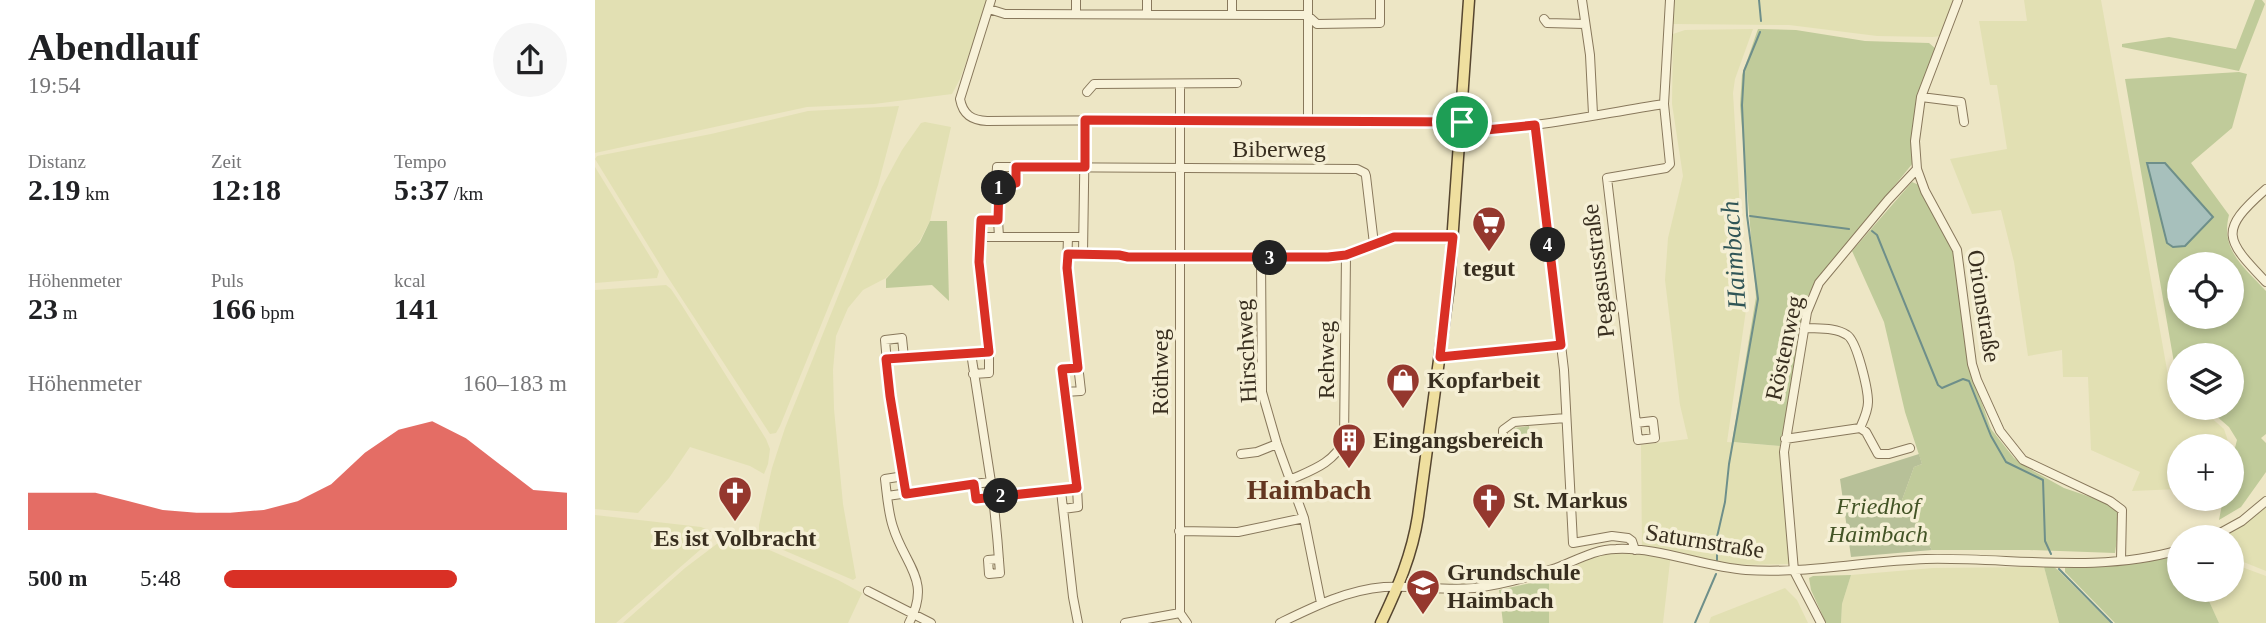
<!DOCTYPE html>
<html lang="de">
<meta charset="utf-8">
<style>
:root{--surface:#fff;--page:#f6f6f6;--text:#202124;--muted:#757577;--accent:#d93025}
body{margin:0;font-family:"Times New Roman",serif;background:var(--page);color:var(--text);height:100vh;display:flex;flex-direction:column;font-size:26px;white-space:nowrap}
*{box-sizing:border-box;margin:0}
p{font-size:23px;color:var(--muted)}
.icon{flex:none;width:38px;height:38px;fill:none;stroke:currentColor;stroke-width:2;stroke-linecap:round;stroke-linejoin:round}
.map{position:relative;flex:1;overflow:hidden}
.drawer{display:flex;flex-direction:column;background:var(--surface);width:595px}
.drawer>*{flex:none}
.tools{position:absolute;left:1572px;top:252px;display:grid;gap:14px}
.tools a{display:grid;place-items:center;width:77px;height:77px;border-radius:50%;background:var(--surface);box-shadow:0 4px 10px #0003;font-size:35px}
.pin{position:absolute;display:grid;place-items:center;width:60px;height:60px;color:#fff;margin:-30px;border:4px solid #fff;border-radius:50%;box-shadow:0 2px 7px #0007}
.km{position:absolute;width:35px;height:35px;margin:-18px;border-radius:50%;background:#222;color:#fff;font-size:19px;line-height:35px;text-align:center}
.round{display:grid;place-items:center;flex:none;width:74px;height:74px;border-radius:37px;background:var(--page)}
.overview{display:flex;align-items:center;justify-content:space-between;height:119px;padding:0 28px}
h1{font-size:38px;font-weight:700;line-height:52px}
.metrics{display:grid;grid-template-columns:repeat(3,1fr);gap:10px;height:119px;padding:7px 28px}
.metrics div{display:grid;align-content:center}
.metrics b{font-size:30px;font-weight:700}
.metrics small{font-size:19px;font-weight:400}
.metrics p{font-size:19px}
.chart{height:196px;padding:14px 28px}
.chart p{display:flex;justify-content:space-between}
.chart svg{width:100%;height:126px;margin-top:7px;fill:var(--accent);opacity:.7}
ul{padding:0 28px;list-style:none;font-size:23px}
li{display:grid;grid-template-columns:112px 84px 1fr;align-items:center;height:52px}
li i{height:18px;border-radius:9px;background:var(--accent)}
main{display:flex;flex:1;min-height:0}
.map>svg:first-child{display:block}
.farmland{fill:#e2e0b3}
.green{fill:#c0cb9a;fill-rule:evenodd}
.cemetery{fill:#b7c098}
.water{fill:#a7c0bc;stroke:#6e8f8a;stroke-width:2}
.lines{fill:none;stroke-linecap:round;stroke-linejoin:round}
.stream{stroke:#6e8f8a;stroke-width:2}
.minor-casing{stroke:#88785c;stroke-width:10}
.major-casing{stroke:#564630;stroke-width:13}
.minor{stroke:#f8f2d9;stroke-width:8}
.major{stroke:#efdf9f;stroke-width:10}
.route-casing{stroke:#fff;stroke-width:14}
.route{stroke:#d93025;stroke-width:9}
.labels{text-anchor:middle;stroke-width:7;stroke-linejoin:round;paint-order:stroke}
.street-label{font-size:24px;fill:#382e1f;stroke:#f5efd5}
.poi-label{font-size:24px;font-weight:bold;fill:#382e1f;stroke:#f5efd5;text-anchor:start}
.park-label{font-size:24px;font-style:italic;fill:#435426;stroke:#f5efd5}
.water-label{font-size:26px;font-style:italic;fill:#2f5557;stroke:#f5efd5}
.quarter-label{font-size:28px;font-weight:bold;fill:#633620;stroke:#f5efd5}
</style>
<main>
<section class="drawer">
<div class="overview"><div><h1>Abendlauf</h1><p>19:54</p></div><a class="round"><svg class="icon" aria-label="share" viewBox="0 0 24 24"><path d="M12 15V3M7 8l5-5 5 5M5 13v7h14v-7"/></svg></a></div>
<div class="metrics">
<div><p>Distanz</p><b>2.19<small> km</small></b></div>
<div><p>Zeit</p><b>12:18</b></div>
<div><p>Tempo</p><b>5:37<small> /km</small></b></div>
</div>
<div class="metrics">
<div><p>Höhenmeter</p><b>23<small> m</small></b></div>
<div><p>Puls</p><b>166<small> bpm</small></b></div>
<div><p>kcal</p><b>141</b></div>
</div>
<div class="chart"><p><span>Höhenmeter</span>160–183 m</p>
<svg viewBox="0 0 160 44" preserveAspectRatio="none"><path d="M0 44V31L10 31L20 31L30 34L40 37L50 38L60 38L70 37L80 34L90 28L100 17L110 9L120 6L130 12L140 21L150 30L160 31V44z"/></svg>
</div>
<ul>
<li><b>500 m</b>5:48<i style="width:68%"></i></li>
</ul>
</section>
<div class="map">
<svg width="1671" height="623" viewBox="0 0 1671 623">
<rect width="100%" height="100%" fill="#ede6c5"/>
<path class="farmland" d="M0,0H393L365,79L357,94L279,104L212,107L0,153Z
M1078,0H1359L1348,31L1345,36L1338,37L1282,36L1194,25L1077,24Z
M1429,0H1506L1574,381L1584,389V408H1605L1629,429L1634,444L1633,446H1584V489L1537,491L1545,472L1496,450L1493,377H1468L1467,350L1433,356L1419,262L1406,210L1377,214L1355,159L1412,149L1402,85H1395L1384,21H1432Z
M1158,29L1140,79L1138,93L1151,310L1132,442L1185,446L1194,564L1131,565L1076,553L1068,623H954V579L1006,553H1047L1046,445L1093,439L1085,405L1070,280L1073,238L1088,176L1077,104L1078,34L1090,30Z
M304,106L283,185L185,426L181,433L175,434L72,276L0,159L2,156L116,134L213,111Z
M330,122L356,127L335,221L324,242L308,262L291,278L268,290L253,308L241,336L238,370L239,409L248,504L261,578L258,580L172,543L164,534V525L177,468L190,428L287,187L307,150L326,123Z
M0,167L64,271L62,278L0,283Z
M71,285L76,289L86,304L171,439L175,449L173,464L169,474L155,466L95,447L74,478L43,513L0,509V290Z
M1671,508V571L1636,557V537H1628Z
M0,515L106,527L116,531L117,535L113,543L21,623H0Z
M131,537L143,538L165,546L243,580L267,593L253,623H28L90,568Z
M1636,563L1671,576V623H1624L1609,590H1636Z
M1449,567L1464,623H1246L1247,604L1256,575L1338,568Z
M1190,588L1202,600L1213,623H1114L1116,617Z"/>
<path class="green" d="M1660,0H1667L1670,4L1644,71L1527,47V44L1574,37L1641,49Z
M1163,29L1201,30L1270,41L1334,43L1341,49L1322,101L1318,120V163L1225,277L1212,297L1185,446L1137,442L1161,297L1145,105L1147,75Z
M1644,72L1652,74L1637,128L1596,163L1634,215C1625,250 1649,267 1671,291V434L1666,438L1671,443V472L1646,507L1624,520L1628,499H1636V463L1642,440L1634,427L1612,408H1636V355H1584V383L1582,380L1530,79ZM1584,264H1636V317H1584Z
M1317,182L1324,185L1358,250L1376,372L1396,429L1419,458L1433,468L1469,488L1510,502L1520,508L1525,518L1520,553L1434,550H1337L1307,500L1319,467L1327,464L1310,412L1289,322L1257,251Z
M335,221H352L354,301L337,285L291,288V279L325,242Z
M934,426L936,445L916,446L919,428Z
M1584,555V590H1609L1624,623H1520L1470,572V568L1546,563Z
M1449,567H1459L1463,570L1516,623H1464Z
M1256,575L1247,604L1246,623H1231L1216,590L1214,578L1218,576Z
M954,579V623H908L904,590Z"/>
<path class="cemetery" d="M1324,454L1327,464L1319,467L1307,500L1337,550L1256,557L1245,479Z"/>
<path class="water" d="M1552,163H1570L1618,217L1590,246L1578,247L1572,243Z"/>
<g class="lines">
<path class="stream" d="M1164,0L1166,21
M1155,216L1254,229
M1277,231L1282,235L1343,385L1347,388L1368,379L1374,381L1396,436L1411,462L1448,480L1450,541L1456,554
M1122,560V537L1130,502L1134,464L1163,299L1152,215L1147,105L1149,71L1165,32
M1464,569L1517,623
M1100,623L1121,574"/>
<g class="minor-casing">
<path id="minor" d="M396,0L365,99C368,115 377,120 392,121L586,120L867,122
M481,0V14
M552,0V13
M713,0V121
M987,0L995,55L998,114
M1363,0L1326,97L1320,141L1322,169L1330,191L1362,250L1377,364L1382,380L1405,431L1428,460L1515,501L1527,510L1526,560
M394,9L410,14L712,15
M637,14V0
M712,15L722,24L785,23V0
M949,19L952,23L990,24
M585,84V613L592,623
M492,92L499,84L642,83
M1326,97L1366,102L1369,122
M940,125L969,370L978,543L1017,536L1033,538L1037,541L1040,550
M866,129C934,131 1002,114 1069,104
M421,167V183L401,184L402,167L762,169L770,173L771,176L779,244
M1671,189C1623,231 1630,239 1671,282
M403,220V184
M386,237H404L403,220H386L384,262L394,352
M404,237H473
M473,253L524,255L533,257H732L751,255L799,238L858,237
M488,253L490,120
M666,258L667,392L682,444L709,518L726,603
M1209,328C1224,329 1240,327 1252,335C1262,341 1273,389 1273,402C1273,411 1269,419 1265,428
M376,353L396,482
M845,357L966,345
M291,359L394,352V373L378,374
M470,392L486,391L472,268L473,237H488
M1058,421L1060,438L1043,440L1041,423Z
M1041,423L1012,178L1071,168L1075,164L1069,104L1075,0
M1190,439L1265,428L1271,432L1283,454H1294L1315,448
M908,441V430L919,422L971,418
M646,454L662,452L682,444
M309,476L295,396L290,340L307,338L309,358
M697,479C717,470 739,463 749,440L751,255
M482,488L467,369L483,368
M466,491L478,597L483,623
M311,494L309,476L290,479C292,495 293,512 298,527C310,566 337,580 314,623
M292,496L378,484
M584,531L643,532L709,518
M1618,537L1647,521L1671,501
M404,559L393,560L394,574L405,573C403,543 400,512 396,482L378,484L381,499C415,494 449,493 482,488L483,507L468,509
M273,591L336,623
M530,623L585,613
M685,623C718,607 752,590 789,587C819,585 849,591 879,588C907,585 934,577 961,568C980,561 1000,549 1021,549C1065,547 1108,567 1151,570C1211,574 1271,561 1331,559C1414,557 1503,574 1584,550
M1226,623L1199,571L1189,452L1212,312L1224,283L1293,200L1322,169"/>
</g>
<g class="major-casing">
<path id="major" d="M786,623C803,587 817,555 823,516L854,286L874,0"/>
</g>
<use href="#minor" class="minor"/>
<use href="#major" class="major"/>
</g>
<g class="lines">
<g class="route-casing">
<path id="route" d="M490,120L867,122L866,130H891L940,125L966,345L845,357L858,237H799L751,255L733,257H533L524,255L473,254L472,268L483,368L467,369L482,488L381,499L379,484L311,494L295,396L291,359L394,352L384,262L386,220H403L404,184L421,183V167H490Z"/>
</g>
<use href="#route" class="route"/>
</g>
<defs>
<g id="supermarket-pin" transform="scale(1.75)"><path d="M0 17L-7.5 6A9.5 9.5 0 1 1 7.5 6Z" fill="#95382e" stroke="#f5efd5"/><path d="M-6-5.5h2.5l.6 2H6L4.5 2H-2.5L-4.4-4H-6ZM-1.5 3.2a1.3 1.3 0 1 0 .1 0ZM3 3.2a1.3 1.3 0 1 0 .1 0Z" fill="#fff"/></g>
<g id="shop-pin" transform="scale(1.75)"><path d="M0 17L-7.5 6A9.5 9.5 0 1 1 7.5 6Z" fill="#95382e" stroke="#f5efd5"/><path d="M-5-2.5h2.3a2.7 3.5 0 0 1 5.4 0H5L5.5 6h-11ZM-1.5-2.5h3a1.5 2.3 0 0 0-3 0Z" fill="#fff"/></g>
<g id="building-pin" transform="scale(1.75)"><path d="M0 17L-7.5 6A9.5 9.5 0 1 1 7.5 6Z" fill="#95382e" stroke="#f5efd5"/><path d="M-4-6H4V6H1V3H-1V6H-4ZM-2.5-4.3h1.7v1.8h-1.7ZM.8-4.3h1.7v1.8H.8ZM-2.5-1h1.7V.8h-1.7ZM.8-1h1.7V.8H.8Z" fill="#fff"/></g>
<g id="church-pin" transform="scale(1.75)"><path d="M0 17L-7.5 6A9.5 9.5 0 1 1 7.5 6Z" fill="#95382e" stroke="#f5efd5"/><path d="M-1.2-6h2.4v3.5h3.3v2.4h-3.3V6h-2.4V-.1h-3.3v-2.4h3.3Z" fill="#fff"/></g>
<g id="school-pin" transform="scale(1.75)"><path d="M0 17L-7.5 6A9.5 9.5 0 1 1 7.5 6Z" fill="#95382e" stroke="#f5efd5"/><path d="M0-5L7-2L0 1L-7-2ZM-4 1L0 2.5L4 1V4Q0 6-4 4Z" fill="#fff"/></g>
</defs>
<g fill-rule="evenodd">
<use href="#supermarket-pin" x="894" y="223"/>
<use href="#shop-pin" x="808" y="380"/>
<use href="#building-pin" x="754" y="440"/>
<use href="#church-pin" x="140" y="493"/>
<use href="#church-pin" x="894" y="500"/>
<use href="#school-pin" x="828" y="586"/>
</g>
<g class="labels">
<g class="street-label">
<text x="684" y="157">Biberweg</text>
<text transform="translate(1003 271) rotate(-97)" y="8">Pegasusstraße</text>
<text transform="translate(1389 306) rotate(81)" y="8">Orionstraße</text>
<text transform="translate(1189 348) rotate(-78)" y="8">Röstenweg</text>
<text transform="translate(651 351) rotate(-93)" y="8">Hirschweg</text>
<text transform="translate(731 360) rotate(-90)" y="8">Rehweg</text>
<text transform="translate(565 372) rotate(-90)" y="8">Röthweg</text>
<text transform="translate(1110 541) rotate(9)" y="8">Saturnstraße</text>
</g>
<g class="poi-label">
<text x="894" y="276" text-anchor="middle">tegut</text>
<text x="832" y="388">Kopfarbeit</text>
<text x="778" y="448">Eingangsbereich</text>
<text x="918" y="508">St. Markus</text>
<text x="140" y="546" text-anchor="middle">Es ist Volbracht</text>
<text x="852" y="580">Grundschule<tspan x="852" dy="28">Haimbach</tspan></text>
</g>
<g class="park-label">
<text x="1283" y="514">Friedhof<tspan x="1283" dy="28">Haimbach</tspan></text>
</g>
<g class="water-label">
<text transform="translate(1138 255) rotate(-94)" y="9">Haimbach</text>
</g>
<g class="quarter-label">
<text x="714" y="499">Haimbach</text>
</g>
</g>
</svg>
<div class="tools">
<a><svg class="icon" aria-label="locate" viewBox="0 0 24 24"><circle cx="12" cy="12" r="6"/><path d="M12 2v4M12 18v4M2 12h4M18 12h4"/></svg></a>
<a><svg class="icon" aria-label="layers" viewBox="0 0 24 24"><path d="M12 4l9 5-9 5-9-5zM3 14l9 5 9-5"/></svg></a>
<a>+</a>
<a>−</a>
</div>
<div class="pin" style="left:867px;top:122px;background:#1e9e55"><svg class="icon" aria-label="arrive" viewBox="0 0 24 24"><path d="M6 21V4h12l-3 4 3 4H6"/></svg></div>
<b class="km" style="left:404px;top:188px">1</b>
<b class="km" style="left:406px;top:496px">2</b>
<b class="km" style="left:675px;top:258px">3</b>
<b class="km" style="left:953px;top:245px">4</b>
</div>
</main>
